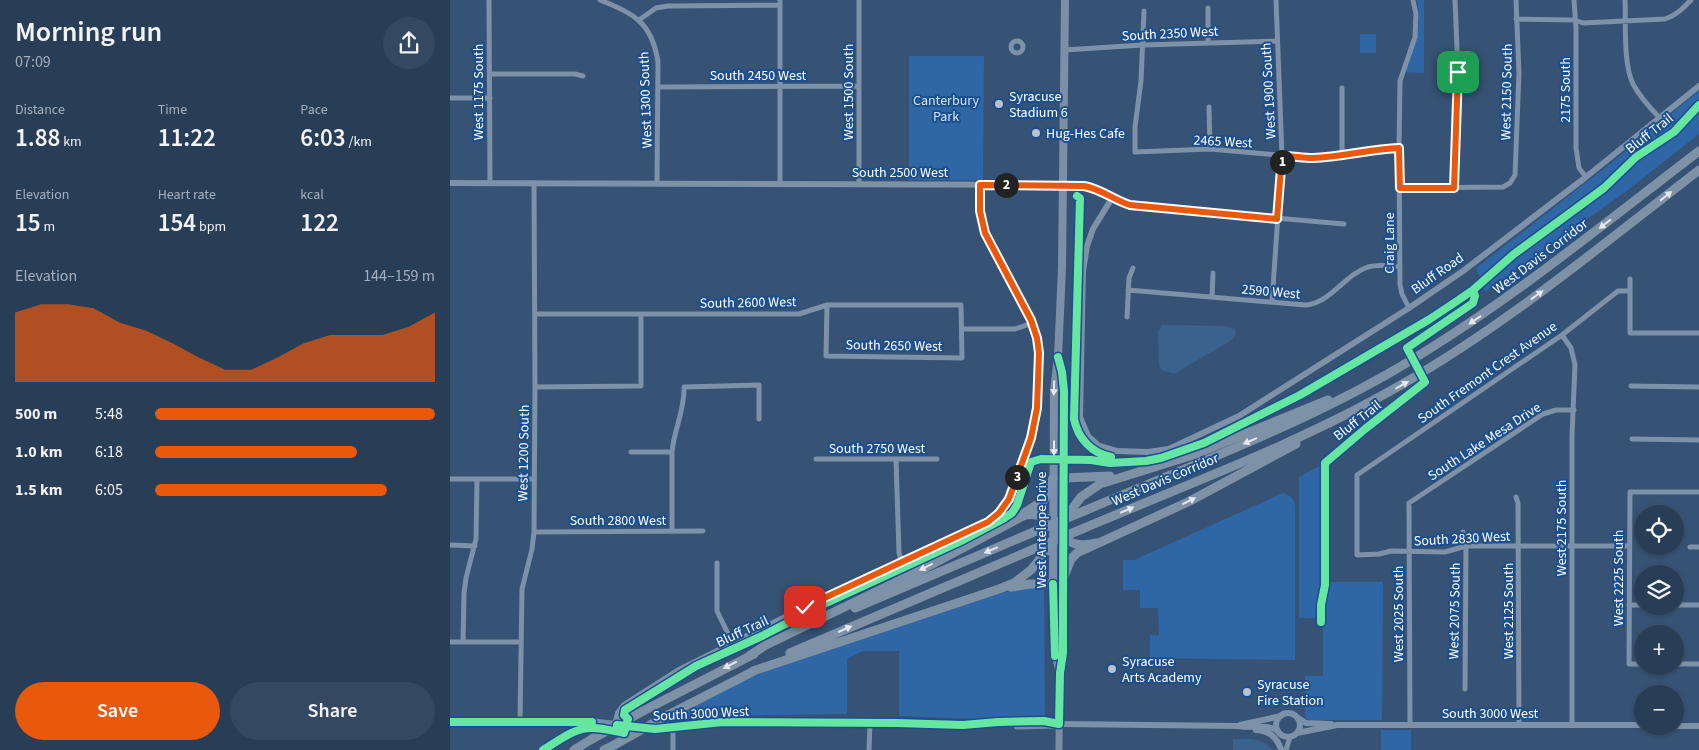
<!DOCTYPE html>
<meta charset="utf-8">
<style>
:root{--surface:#283e57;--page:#344961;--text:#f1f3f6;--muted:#a5aeba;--line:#44576d;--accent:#ea580c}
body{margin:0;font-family:"Source Sans 3",sans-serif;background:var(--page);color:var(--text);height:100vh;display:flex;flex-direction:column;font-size:19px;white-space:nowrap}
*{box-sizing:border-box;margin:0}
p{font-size:16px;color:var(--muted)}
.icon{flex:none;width:28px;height:28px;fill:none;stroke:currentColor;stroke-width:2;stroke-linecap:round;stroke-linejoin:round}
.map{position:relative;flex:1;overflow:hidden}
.panel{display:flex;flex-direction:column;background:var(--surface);width:450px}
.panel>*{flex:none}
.fabs{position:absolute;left:1184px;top:505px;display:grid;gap:10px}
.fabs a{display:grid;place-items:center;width:50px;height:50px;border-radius:50%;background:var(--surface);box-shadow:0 1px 4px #0004,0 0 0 1px var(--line);font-size:25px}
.pin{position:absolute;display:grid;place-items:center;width:42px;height:42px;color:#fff;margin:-21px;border-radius:10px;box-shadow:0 2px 8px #0006}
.km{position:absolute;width:25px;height:25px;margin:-12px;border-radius:50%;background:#222;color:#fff;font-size:14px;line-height:25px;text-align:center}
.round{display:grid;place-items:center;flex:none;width:52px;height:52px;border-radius:26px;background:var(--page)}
.overview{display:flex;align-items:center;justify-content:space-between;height:85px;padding:0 15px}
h1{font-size:28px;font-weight:600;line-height:38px}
.stats{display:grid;grid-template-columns:repeat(3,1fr);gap:8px;height:85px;padding:5px 15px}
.stats div{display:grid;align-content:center}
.stats b{font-size:25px;font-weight:600}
.stats small{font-size:14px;font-weight:400}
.stats p{font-size:14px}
.chart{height:140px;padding:10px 15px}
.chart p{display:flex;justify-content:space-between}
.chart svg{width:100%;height:90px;margin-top:5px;fill:var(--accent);opacity:.7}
.primary-button{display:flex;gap:10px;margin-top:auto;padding:10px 15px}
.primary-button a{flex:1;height:58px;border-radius:30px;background:var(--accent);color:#fff;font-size:20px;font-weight:600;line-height:58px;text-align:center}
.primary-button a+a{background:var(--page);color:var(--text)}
ul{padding:0 15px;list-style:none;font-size:16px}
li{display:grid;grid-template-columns:80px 60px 1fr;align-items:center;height:38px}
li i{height:12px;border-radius:6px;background:var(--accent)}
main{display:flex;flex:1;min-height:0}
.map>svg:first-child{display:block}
.green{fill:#2f66a5}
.water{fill:#3b618d}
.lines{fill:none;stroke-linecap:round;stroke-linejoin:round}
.minor{stroke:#7d92a8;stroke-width:5}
.tertiary{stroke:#7d92a8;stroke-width:6}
.secondary{stroke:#798da4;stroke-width:7}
.primary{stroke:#7d8ea7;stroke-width:8}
.motorway{stroke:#7e92a7;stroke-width:9}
.motorway-bridge{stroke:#7e92a7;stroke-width:9}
.cycleway-casing{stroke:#1b4f8f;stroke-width:11}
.cycleway{stroke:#66e7a1;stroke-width:8}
.oneway{fill:#e5e9ed}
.oneway2{fill:#e5e8ed}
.route-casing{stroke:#fff;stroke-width:10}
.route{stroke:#ea580c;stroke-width:6}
.poi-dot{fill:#b9c2ce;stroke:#1b4f8f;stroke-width:2}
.labels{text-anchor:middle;stroke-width:4;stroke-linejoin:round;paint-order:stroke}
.street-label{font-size:14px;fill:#fff;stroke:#1b4f8f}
.poi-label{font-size:14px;fill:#fff;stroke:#1b4f8f;text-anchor:start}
.park-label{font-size:14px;fill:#cfe3fa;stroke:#1b4f8f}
</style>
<main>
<section class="panel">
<div class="overview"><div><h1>Morning run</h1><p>07:09</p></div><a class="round"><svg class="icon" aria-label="share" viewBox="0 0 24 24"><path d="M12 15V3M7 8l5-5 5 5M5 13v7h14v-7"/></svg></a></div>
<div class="stats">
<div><p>Distance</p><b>1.88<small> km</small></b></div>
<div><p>Time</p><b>11:22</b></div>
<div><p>Pace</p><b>6:03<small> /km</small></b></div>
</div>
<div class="stats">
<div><p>Elevation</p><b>15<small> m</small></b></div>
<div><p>Heart rate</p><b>154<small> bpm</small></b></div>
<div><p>kcal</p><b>122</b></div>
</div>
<div class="chart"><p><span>Elevation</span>144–159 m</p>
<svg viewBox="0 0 160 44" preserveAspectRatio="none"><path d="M0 44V10L10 6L20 6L30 8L40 15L50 19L60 25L70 32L80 38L90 38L100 32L110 25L120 21L130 21L140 21L150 17L160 10V44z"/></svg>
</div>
<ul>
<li><b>500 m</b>5:48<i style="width:100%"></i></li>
<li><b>1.0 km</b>6:18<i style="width:72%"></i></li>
<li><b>1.5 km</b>6:05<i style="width:83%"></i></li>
</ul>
<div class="primary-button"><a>Save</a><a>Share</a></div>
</section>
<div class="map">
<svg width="1249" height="750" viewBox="0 0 1249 750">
<rect width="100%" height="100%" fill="#365274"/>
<path class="green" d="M967,0H974V73L955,72C963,46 973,29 967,0Z
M910,34H926V53H910Z
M459,56H534L533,180H459Z
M1249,91V134L1178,190L1035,292L1026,268L1160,164Z
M879,461L880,582H933L932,720H860L856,719L855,715V676H873V618H849V477Z
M833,493C840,495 843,498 845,505V660L700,658V635H709L708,608H690V590H673V560H684Z
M594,587L595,718L593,719H526L449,716V651H413L397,659V714L264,716L214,722L295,680L319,670L548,594L572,588Z
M931,730H961V750H931Z"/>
<path class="water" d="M712,325L776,326L785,329L786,334L782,340L724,374L712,370L709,366L708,331Z
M783,739C799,739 811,736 822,750H783Z"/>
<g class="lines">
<path class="minor" d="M39,0L40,183
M150,0C185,14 202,23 208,62L207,184
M1124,0L1126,28V148L1129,168L1136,177
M1175,0C1176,24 1173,63 1183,84C1190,97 1200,108 1210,118
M758,8V42
M694,11L691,81L685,127V152L760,149L862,158L892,155L928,149L949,148
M1066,19L1125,20L1133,23L1215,19C1227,15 1232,9 1241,0
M189,20L206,8L218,6L330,5
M561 47a6 6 0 1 1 12 0a6 6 0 1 1-12 0Z
M614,50L693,45L827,41
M40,74H125L133,76
M208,87L409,86
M0,98H40
M759,107L760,149
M892,155V88
M330,184V0
M409,184V0
M950,188L1053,187L1060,183L1065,175L1069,73L1066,0
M1004,188L1008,72L1005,0
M662,198L668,202L680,205L894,224
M1180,279V333H1249
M678,290L855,305C881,303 894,275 918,267C928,264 939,266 949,267
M762,297L763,273
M822,302L832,156L826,0
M959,308L952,294L950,285L949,148L950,81L965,37L966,14L963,0
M85,314H349L377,305H511L512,358L376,356L377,305
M677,317L679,278L683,268
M512,329H565L583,323
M1112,335L1121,348L1125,365L1122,435V725
M1181,386L1249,387
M85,387L191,386V314
M1182,439L1249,440
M181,452H222
M366,459H487
M446,459L449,553L452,563
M0,479H84
M1066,497L1068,503L1069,725
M222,531V452C224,430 235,409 234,387L309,385V419
M84,532L253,531
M1013,532L1016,546L1015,689
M0,545L25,546
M1179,546H1016L995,552L941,551L929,554L907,555V475L1112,335L1168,291H1180
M1240,547H1249
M267,563V611L283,644
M1179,605H1192
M1225,605H1249
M0,642H70
M13,642L14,593L16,578L26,539L27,479
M1192,664H1179L1180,492H1249
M1225,664H1249
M70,722L72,589L82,549L84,532L85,387L84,183
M960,725L959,503L1093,414L1106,410H1124
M223,750V728
M419,750L420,723
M836,750L840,737"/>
<path class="tertiary" d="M0,183L623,185L640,187L662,198L643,229L637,246L633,271L630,417L638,436L649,446L667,451L698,452L719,449L789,416L959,308L1013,271L1136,177L1249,86
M826 725a12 12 0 1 1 24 0a12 12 0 1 1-24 0Z
M848,718L856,723L881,724
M609,724L789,726C802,729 817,723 828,731
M165,725L168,713L174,705L229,670L355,607L534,524L549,513L559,499L581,438L587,409L589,353L587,338L581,320L534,228L530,211V185
M790,725L831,716
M1225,726H1249
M806,730C819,731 826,736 831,749
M847,733L887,725H1192"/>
<path class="secondary" d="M603,584L605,653L609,673
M0,722H144L205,729L273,722L447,723L513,725L548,722L594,721L609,724
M567,726L607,725
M609,750C609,693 613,636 613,579"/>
<path class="primary" d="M608,359L614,384L613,522
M613,574V533
M603,584L604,391L608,357L612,268L615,0"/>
<path class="motorway" d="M614,478L660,476
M634,511C736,468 840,429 936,375C1048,311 1147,229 1249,151
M574,513L594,500L603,478
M613,521L631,497L650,484L743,455L878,400
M632,529C738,484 848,444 949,386C1056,325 1152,245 1249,170
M608,535C624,545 629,547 647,543
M613,579L621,559L627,553L740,501L846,444
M561,587L580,584H603
M405,608L586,531
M340,653L584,549
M299,656L316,645L475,568L575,515C591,512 602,520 613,530L581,570L564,583L549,589L303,671
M193,711L304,654
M218,715L306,670
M124,750L142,739
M154,750L166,744"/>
<path class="motorway-bridge" d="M586,531L634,511
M584,549L632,529
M142,739L193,711
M166,744L218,715"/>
<g class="cycleway-casing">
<path id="cycleway" d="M627,196L630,198L624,419C628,439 642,453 661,457
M608,357L612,372L614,391L613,615V653L610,673L609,724
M603,584L605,656
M871,622V605L875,585V463L915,429L975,382L957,348L1023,303L1025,296L1023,290
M0,722H142
M167,725L205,729L273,722L447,723L513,725L548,722L594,721L609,724
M93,750C107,742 122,729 139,728C150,727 163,731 174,733L178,719L174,715L175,710L246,666L312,636L376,603L513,540L553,519L562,513L567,505L581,462L591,459L641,460L660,463L696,461L711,458L754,443L850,395L980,319L1007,301L1023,290L1064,254L1154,188L1186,157L1224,132L1249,105"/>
</g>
<use href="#cycleway" class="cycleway"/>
</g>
<defs><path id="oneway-solid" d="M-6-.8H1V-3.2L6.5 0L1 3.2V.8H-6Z" transform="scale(1.25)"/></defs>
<g class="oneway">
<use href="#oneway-solid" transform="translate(1216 196) rotate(-38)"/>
<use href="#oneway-solid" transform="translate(1155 224) rotate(142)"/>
<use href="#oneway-solid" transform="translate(1087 295) rotate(-36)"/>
<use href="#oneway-solid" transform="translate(1025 320) rotate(146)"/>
<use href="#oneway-solid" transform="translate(952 385) rotate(-30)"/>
<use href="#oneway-solid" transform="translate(800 441) rotate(157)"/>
<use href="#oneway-solid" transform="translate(739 501) rotate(-26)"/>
<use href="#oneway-solid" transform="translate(677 510) rotate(-23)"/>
<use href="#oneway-solid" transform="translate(541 550) rotate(157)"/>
<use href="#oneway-solid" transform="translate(476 567) rotate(154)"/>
<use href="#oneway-solid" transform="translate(395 629) rotate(-24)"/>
<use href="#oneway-solid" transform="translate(280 665) rotate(153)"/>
</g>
<g class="oneway2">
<use href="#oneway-solid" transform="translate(604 388) rotate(92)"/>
<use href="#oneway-solid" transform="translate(604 448) rotate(90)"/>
</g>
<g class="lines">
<g class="route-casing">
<path id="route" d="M355,607L538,522L549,513L559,499L581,438L587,408L589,353L587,338L581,320L535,233L530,211V185L634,186C651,189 664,200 680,205L827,219L832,156C842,156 853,158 863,158C892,157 920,149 949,148L950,188H1004L1008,72"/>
</g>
<use href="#route" class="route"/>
</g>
<g class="poi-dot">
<circle cx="549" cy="104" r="5"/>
<circle cx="586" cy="133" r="5"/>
<circle cx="662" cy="669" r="5"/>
<circle cx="797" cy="692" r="5"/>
</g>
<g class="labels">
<g class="street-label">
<text transform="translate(720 33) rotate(-3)" y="5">South 2350 West</text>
<text x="308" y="80">South 2450 West</text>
<text transform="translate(1115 90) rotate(-90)" y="5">2175 South</text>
<text transform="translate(818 91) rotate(-93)" y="5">West 1900 South</text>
<text transform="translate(28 92) rotate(-90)" y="5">West 1175 South</text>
<text transform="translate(398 92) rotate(-90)" y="5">West 1500 South</text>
<text transform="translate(1056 92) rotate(-89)" y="5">West 2150 South</text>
<text transform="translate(195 100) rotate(-92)" y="5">West 1300 South</text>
<text transform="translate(1199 133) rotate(-38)" y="5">Bluff Trail</text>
<text transform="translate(773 141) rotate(3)" y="5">2465 West</text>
<text x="450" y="177">South 2500 West</text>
<text transform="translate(939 243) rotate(-90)" y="5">Craig Lane</text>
<text transform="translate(1090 256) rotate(-37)" y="5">West Davis Corridor</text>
<text transform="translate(987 273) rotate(-35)" y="5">Bluff Road</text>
<text transform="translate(821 291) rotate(5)" y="5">2590 West</text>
<text transform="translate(298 302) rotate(-1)" y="5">South 2600 West</text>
<text transform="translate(444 345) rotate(1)" y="5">South 2650 West</text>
<text transform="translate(1037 372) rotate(-35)" y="5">South Fremont Crest Avenue</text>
<text transform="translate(907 420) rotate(-38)" y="5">Bluff Trail</text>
<text transform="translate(1034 441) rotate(-33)" y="5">South Lake Mesa Drive</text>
<text x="427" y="453">South 2750 West</text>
<text transform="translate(73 453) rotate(-89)" y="5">West 1200 South</text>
<text transform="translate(715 479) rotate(-23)" y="5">West Davis Corridor</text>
<text x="168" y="525">South 2800 West</text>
<text transform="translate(1111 528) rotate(-90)" y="5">West 2175 South</text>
<text transform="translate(591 530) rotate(-90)" y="5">West Antelope Drive</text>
<text transform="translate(1012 538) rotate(-3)" y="5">South 2830 West</text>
<text transform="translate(1168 578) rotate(-90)" y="5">West 2225 South</text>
<text transform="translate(1004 611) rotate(-89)" y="5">West 2075 South</text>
<text transform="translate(1058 611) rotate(-90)" y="5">West 2125 South</text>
<text transform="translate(948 614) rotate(-90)" y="5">West 2025 South</text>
<text transform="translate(292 631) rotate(-25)" y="5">Bluff Trail</text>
<text transform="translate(251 713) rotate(-3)" y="5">South 3000 West</text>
<text x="1040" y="718">South 3000 West</text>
</g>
<g class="poi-label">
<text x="559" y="101">Syracuse<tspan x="559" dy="16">Stadium 6</tspan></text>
<text x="596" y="138">Hug-Hes Cafe</text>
<text x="672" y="666">Syracuse<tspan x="672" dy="16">Arts Academy</tspan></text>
<text x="807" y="689">Syracuse<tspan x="807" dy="16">Fire Station</tspan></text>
</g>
<g class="park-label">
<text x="496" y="105">Canterbury<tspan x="496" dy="16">Park</tspan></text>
</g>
</g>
</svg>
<div class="fabs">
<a><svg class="icon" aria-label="locate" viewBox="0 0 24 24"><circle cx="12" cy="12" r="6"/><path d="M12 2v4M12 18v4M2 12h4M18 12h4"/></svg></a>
<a><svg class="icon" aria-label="layers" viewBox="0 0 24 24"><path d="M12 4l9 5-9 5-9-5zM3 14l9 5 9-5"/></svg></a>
<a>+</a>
<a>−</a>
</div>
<div class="pin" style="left:1008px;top:72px;background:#1e9e55"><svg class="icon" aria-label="arrive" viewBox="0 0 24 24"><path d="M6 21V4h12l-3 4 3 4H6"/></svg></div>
<div class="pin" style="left:355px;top:607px;background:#d93025"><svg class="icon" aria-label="check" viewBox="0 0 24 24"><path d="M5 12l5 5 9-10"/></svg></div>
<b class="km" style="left:832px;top:162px">1</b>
<b class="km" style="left:556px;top:185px">2</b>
<b class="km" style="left:567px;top:477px">3</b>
</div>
</main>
